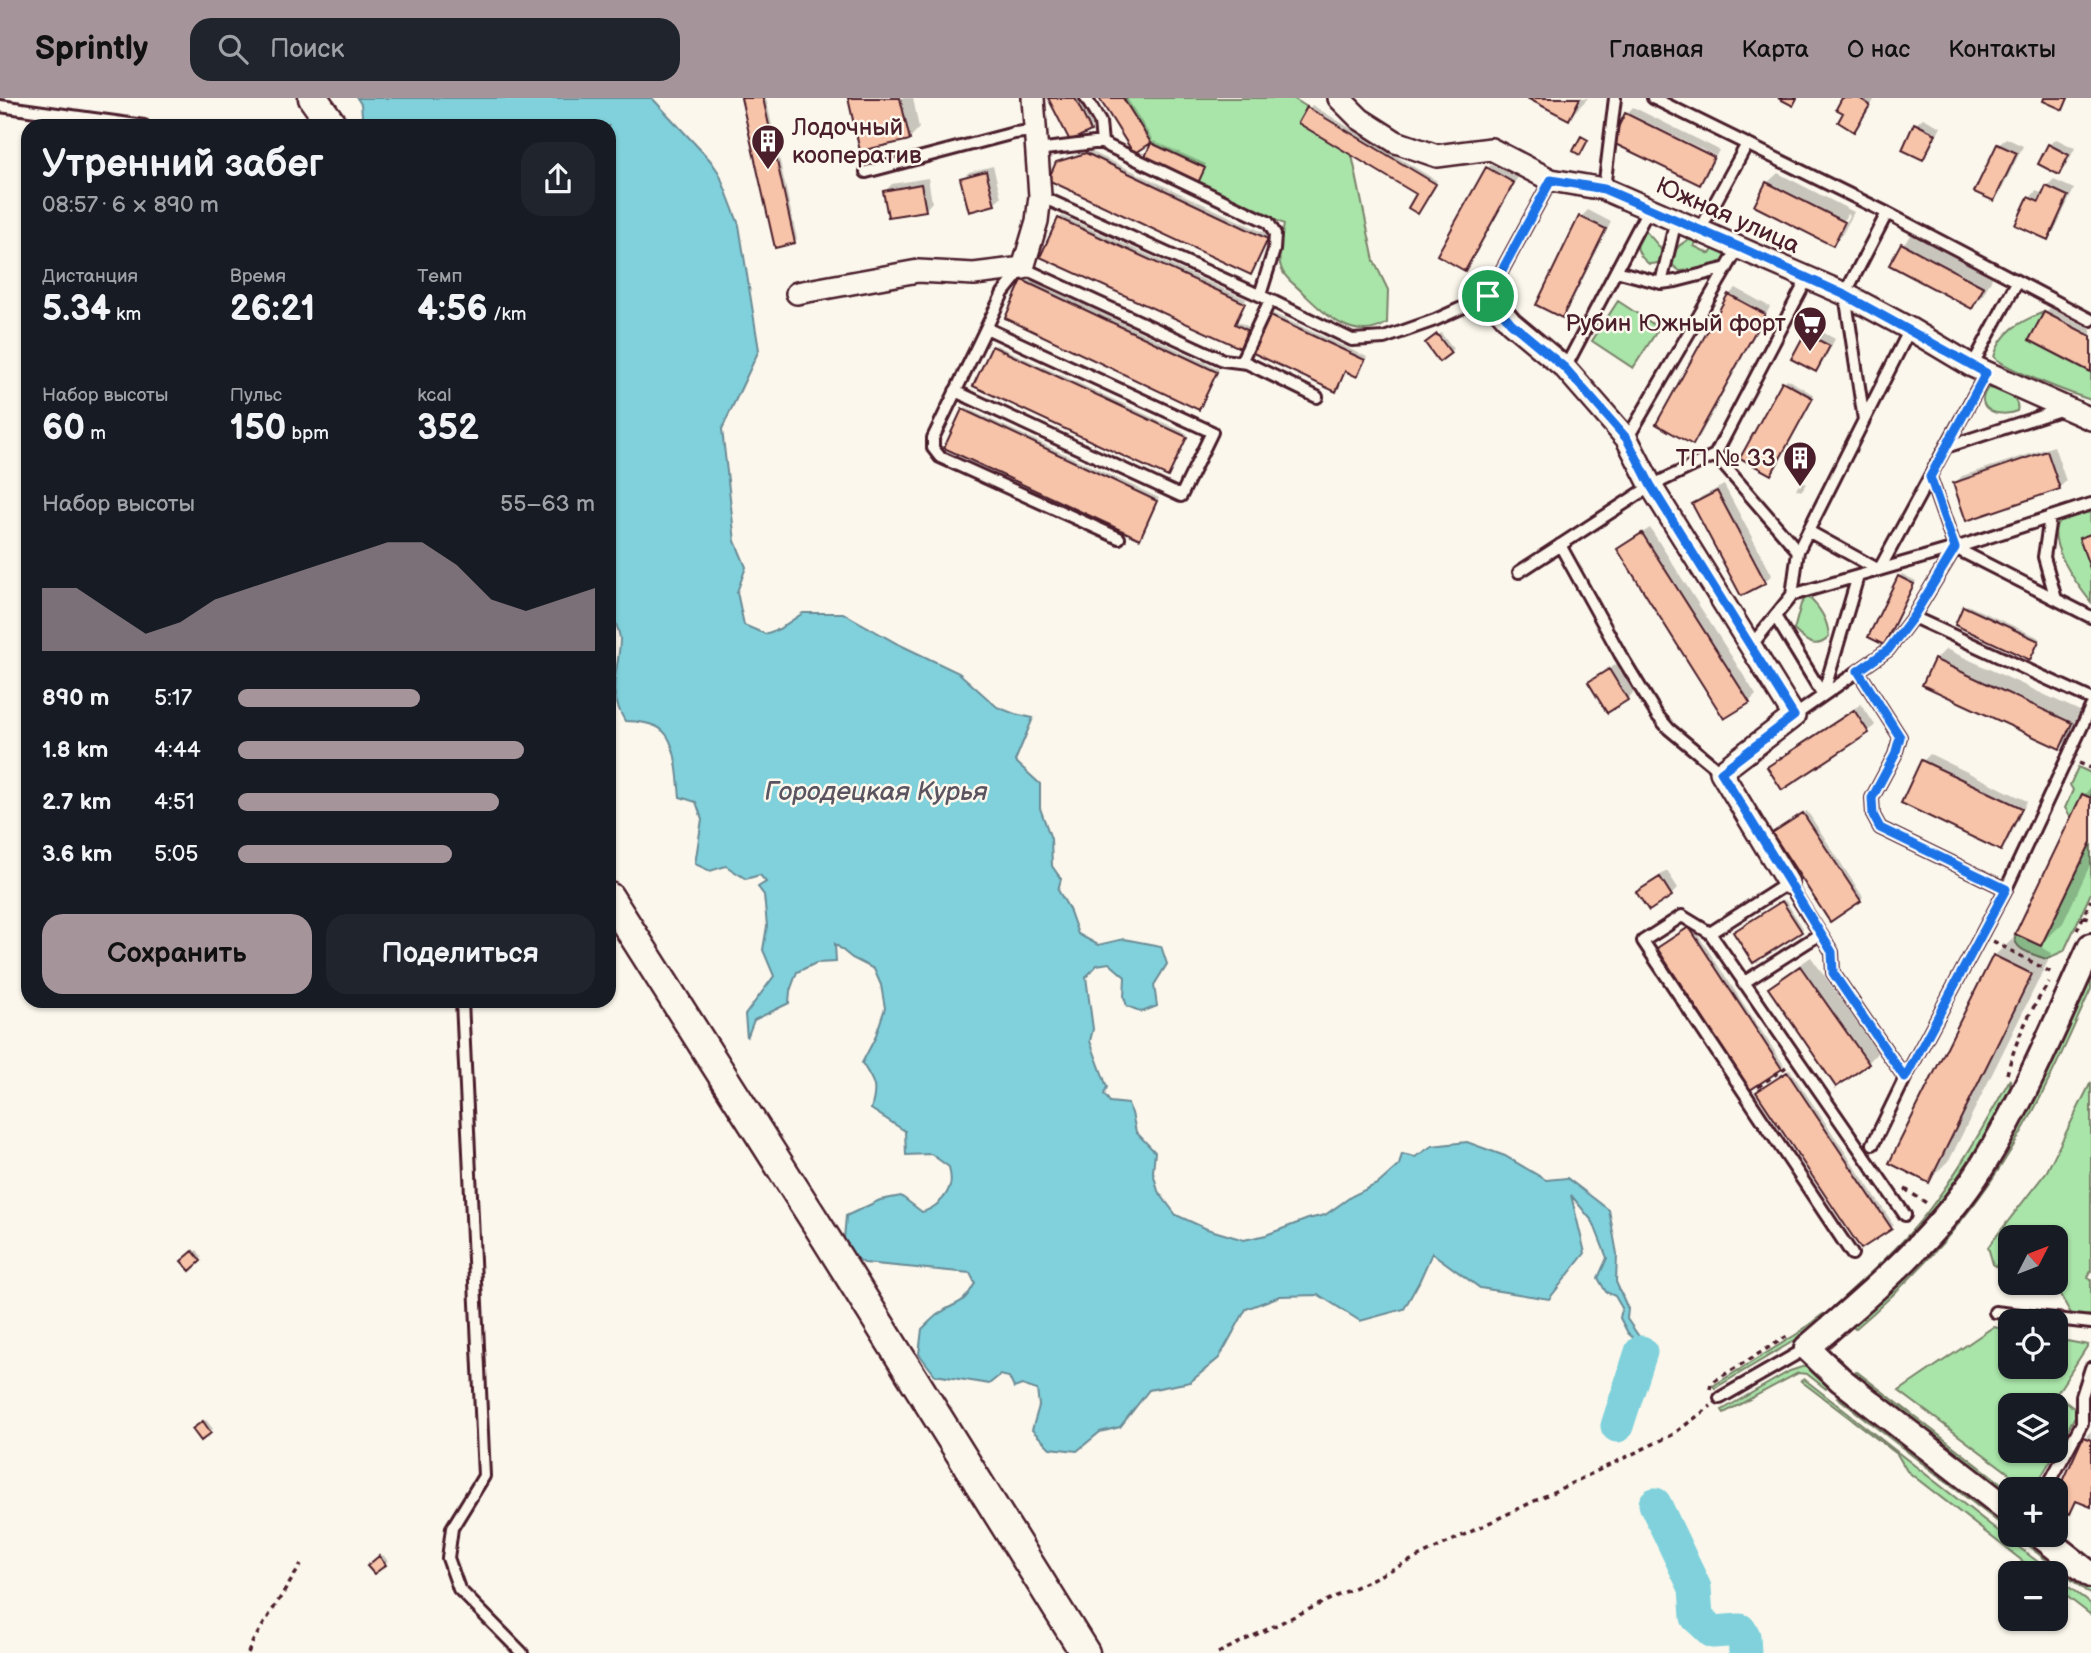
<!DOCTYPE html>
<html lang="ru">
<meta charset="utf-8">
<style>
:root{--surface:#171b24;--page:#20242c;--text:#f1f3f6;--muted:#9ea1a6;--accent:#a6949b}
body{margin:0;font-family:"Balsamiq Sans",sans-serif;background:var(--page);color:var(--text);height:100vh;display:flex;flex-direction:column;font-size:26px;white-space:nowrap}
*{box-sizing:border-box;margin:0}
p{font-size:23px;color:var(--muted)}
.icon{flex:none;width:38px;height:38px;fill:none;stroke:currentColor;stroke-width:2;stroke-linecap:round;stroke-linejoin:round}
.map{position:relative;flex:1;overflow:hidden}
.panel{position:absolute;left:21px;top:21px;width:595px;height:889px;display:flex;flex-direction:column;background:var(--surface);border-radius:21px;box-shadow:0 2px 5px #0004}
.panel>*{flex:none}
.needle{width:46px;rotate:48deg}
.buttons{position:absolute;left:1998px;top:1127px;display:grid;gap:14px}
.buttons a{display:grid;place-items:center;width:70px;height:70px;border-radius:14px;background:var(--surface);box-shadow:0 2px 5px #0004;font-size:35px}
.pin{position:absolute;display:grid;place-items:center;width:60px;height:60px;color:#fff;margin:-30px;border:4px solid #fff;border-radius:50%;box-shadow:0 2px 7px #0007}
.round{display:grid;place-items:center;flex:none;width:74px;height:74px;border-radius:21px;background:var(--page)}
.head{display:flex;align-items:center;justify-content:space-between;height:119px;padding:0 21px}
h1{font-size:38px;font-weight:800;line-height:52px}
.metrics{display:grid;grid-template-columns:repeat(3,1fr);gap:10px;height:119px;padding:7px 21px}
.metrics div{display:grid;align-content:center}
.metrics b{font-size:35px;font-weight:800}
.metrics small{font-size:19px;font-weight:400}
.metrics p{font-size:19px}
.chart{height:196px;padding:14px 21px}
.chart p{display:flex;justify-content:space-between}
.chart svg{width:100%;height:126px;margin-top:7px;fill:var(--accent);opacity:.7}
.action{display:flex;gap:14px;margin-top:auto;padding:14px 21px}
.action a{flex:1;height:80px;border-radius:21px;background:var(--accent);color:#111;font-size:28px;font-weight:800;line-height:80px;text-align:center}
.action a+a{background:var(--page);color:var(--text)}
ul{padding:0 21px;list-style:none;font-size:23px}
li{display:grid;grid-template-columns:112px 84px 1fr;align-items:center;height:52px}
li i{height:18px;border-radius:9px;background:var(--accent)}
header{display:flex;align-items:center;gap:42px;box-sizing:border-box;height:98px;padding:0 35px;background:var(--accent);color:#111}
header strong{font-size:33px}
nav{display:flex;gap:38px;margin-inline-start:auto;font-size:24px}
.search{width:490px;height:63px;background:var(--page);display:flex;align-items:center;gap:18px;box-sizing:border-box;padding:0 24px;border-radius:21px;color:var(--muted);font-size:26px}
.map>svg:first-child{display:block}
.green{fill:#a9e4a9;stroke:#7a826a;stroke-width:2}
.water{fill:#80d1db;stroke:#6a8a95;stroke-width:2}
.shadow{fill:#0003;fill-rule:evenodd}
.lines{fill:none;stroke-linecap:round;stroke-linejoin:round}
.river{stroke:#80d1db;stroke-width:33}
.building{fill:#f7c3a9;stroke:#4a1f2b;stroke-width:2}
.service-casing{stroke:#4a1f2b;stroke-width:16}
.minor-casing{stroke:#4a1f2b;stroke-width:26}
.tertiary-casing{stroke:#4a1f2b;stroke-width:30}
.secondary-casing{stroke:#4a1f2b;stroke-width:33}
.path{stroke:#4a1f2b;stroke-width:3.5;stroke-dasharray:5 5;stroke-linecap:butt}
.service{stroke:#fbf7ec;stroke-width:10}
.minor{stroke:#fbf7ec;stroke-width:21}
.tertiary{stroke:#fbf7ec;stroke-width:24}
.secondary{stroke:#fbf7ec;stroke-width:28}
.route-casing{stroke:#fff;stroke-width:14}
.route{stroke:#1a73e8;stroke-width:9}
.labels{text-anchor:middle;stroke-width:5;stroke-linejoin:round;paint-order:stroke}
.poi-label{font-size:24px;fill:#4a1f2b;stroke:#fbf7ec;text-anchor:end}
.street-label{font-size:24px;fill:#4a1f2b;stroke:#fbf7ec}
.water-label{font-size:26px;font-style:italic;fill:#5a5460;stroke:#fbf7ec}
</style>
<header>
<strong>Sprintly</strong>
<div class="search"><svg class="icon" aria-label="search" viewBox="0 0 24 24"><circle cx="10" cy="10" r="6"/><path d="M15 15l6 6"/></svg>Поиск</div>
<nav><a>Главная</a><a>Карта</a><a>О нас</a><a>Контакты</a></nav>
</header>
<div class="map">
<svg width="2091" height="1555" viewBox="0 0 2091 1555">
<rect width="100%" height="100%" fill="#fbf7ec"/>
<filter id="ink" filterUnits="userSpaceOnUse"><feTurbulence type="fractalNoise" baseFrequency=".0143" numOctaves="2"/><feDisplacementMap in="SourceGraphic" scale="14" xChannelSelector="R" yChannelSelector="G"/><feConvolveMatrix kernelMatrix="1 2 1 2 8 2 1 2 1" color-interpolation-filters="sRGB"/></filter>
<g filter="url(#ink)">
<path class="green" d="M1123,0H1293L1307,9L1298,25L1352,57L1374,163L1388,192L1387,225C1354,246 1325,216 1302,194C1297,188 1287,182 1283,174C1275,159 1282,142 1284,126L1198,85L1204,69L1151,45Z
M1644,132C1652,140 1680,166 1649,166C1636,156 1633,145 1644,132Z
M1688,142L1697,143L1694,148L1710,156L1714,150L1729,159C1718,170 1696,172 1680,173L1672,167C1673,154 1676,148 1688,142Z
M1618,203L1659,230L1633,270L1592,243Z
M2044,214L2029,242L2091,274V302C2072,296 2005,271 1994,259C2001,233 2021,223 2044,214Z
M1988,290C2000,291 2021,299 2017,313C1998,321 1972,310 1988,290Z
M2090,410L2091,436L2080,440L2091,473V504C2078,488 2044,442 2059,423C2066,415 2081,413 2090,410Z
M1807,498C1820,509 1828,522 1829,539C1816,553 1805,543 1794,532L1801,506Z
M2078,669L2091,675V700L2082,696L2071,719L2065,710L2073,692L2070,687Z
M2091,744V795L2064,853L2046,861C2033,856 2012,852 2015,836L2041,848Z
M2091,877V891C2070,936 2051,983 2026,1026C1983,1105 1923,1173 1855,1231L1852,1228L1883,1200L1930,1152Z
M2010,981V995L1979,1048L1927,1122L1874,1177L1835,1210L1834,1208C1866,1179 1898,1151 1925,1117C1958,1075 1984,1028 2010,981Z
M2091,984V1173L2088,1179L2091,1181V1217L2073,1219L2058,1193L2041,1185H2056V1139H2011V1178L1993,1166L1988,1149L2047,1073Z
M1823,1216L1825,1218L1797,1241L1715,1290L1713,1288L1797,1236Z
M1993,1229L2011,1232V1269H2056V1241L2088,1247L2056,1297L2078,1313L2056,1352V1307H2011V1353H2056L2034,1391H2030L1899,1293Z
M1805,1268L1830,1287L1826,1291L1807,1276L1798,1275L1724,1315L1722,1312L1790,1273Z
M1856,1273L2011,1393V1401L1852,1278Z
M1804,1281L2052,1475H2038L1907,1373L1897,1356L1801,1283Z
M1840,1295L2011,1429V1434L1837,1299Z
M2014,1437H2021L2091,1492V1497Z
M2056,1479L2091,1506V1517L2056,1490Z"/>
<path class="water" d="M357,0H652L710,62L719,75L739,127L759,252L722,331L735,443L746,469L737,494L744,527L765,536L779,531L803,515H843L896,545L959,575L997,609L1015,616L1033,620L1015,663L1040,686V710L1051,741L1052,768L1061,781L1058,792L1069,811L1078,836L1098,847L1124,841L1161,848L1167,866L1154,887L1157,908L1142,914L1127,908L1124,899L1125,879L1109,865L1097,867L1086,879L1093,931L1090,943L1107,989L1104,996L1110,1004L1128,1006L1132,1015L1136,1034L1155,1054L1153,1074L1158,1093L1176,1117L1207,1131L1244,1142L1266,1137L1308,1121L1325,1117L1352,1098L1379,1085L1399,1067L1402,1056L1415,1059L1432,1048L1467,1044L1505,1058L1546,1082L1567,1080L1609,1112L1617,1156L1616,1184L1628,1211L1627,1221L1642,1243L1641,1254L1638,1244L1628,1235L1620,1220L1622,1210L1615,1198L1606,1194L1598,1180L1607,1160L1593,1124L1571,1097L1585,1155L1549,1201L1480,1190L1432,1155L1419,1184L1404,1211L1360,1223L1319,1197L1280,1198L1246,1211L1219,1260L1190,1284L1149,1292L1120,1329L1100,1334L1077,1353L1050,1350L1032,1332L1039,1308L1037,1292L1022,1287L1014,1290L1009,1279L1000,1277L989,1286L935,1277L919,1256L922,1231C928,1226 933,1219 940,1215C959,1202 962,1209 975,1185L970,1175L864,1165L849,1155L844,1141L846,1118L880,1102L901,1098L922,1114C934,1111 947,1100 950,1087C952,1082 950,1074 949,1069L931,1056L906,1057L905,1033L871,1011C878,988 874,984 862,965L875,940L885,910L881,887L874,871L852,860L835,846L836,864L816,865L797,874L790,893L789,905L754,922L747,940L745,917L774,878L763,852L767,828L764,797L758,789L766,784L760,777L746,781L726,768L710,773L695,766L702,721L696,704L680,699C678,682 677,645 663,633C655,625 636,623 625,623C605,589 619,576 620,542C620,532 613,519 609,510V28H363L361,6Z"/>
<path class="shadow" d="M743,0H766L797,141L794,144Z
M850,0H913L919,30L909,41Z
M1050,0H1079L1093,28L1070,41Z
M1101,0H1127L1153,42L1134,54Z
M1531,0H1588L1569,20Z
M1844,0H1875L1861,25L1854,32L1846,14Z
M1312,7L1437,83L1420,111L1419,95L1300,24Z
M1633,9L1719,52L1716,58L1628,15Z
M1626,18L1714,61L1706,79L1699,85Z
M1923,20L1941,29L1929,53L1923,60L1916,26Z
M2006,40L2023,48L2000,95L1994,101L1976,93L1999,47Z
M2056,41L2075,50L2066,68L2059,74L2049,47Z
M1154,43L1206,66L1200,80L1146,60Z
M1090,53L1269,137L1253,172L1058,65L1061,61Z
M1494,63L1519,77L1471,164L1465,170L1488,70Z
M993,68L1001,99L994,105L962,81L969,74Z
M1778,75L1854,114L1843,135L1832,146L1767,85ZM1847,116L1850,117L1841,135H1837Z
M928,80L932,104L926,111L885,93L892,86Z
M2054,82L2074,91L2054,133L2048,140L2030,100L2036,93L2044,96L2047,89Z
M1588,112L1611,124L1568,211L1562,218L1538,206L1581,119Z
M1062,118L1246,201L1237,223L1249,229L1242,245L1239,248L1059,121Z
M1913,135L1993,178L1982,199L1972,209L1892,166L1903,146Z
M1027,180L1219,271L1202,308L1199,310L1024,183Z
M1736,190L1770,209L1700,338L1693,344L1729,197Z
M2052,208L2091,228V272L2045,215Z
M1272,215L1367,259L1359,274L1357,277L1346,272L1335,292L1253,253Z
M1813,229L1835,241L1822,266L1815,272L1806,236Z
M1441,235L1453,251L1450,254L1430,243Z
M996,247L1188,336L1171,374L1168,377L993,249Z
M1787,281L1814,297L1774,372L1784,284Z
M966,310L1159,400L1142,436L963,312Z
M2054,348L2066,383L2059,390L1955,385L1962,378Z
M1802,383L1807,386L1801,393L1796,391Z
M1724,387L1772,477L1765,483L1694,406L1701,399Z
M1650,430L1756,597L1749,604L1725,619L1619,451L1626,445Z
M1902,476L1916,483L1884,545L1899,479Z
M1967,507L2040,540L2033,557L2030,559L1964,509Z
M1946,551L2082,614L2071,639L2060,649L1935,562Z
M1617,566L1634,594L1627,601L1590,585L1597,578Z
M1861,606L1875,627L1868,634L1769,669L1776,662Z
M1930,656L2027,703L2007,745L2001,751L1903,704L1923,663Z
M2091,689V765L2063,825L2039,848L2052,855L1950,1061L1928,1083L1994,858L2017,837L2084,697Z
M1807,713L1863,799L1860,802L1777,732Z
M1667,773L1678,790L1671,797L1638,794L1645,787Z
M1785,802L1803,830L1801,833L1738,832Z
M1692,828L1784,967L1751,989L1662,848Z
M1811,859L1878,954L1868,965L1770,891L1780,880Z
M1790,972L1894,1127L1891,1129L1761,992Z
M197,1152L202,1159L190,1171L184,1163Z
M206,1322L213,1331L201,1340L197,1329Z
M2091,1333V1407L2079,1402L2069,1414L2084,1340Z
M383,1457L388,1463L375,1474L369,1468Z"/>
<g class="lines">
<path class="river" d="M1617,1328L1641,1254
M1655,1406L1695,1490L1697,1519L1713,1534L1740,1532L1744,1538L1745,1555"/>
</g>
<path class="building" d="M741,0H763L795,145L775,150Z
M848,0H900L910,42L860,53Z
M1048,0H1075L1091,33L1070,43Z
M1099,0H1123L1151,45L1134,56Z
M1527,0H1580L1569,22Z
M1778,0H1797L1793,8Z
M1842,0H1859L1870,7L1854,34L1838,24L1843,15L1836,11Z
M2044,0H2068L2063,12L2043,3Z
M1307,9L1436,86L1418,116L1408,110L1416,96L1298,25Z
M1625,15L1714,59L1700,87L1611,44Z
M1914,25L1936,36L1923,62L1902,52Z
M1581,38L1588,42L1580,57L1573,53Z
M1151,45L1205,70L1198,85L1144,61Z
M1997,46L2017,55L1994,103L1974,94Z
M2048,46L2069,57L2059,77L2038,66Z
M1086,55L1268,141L1251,177L1048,82L1056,64Z
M1486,69L1514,85L1465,173L1437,157Z
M986,73L995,107L969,114L960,80Z
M1766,84L1845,124L1833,148L1754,108Z
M921,86L926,113L888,119L883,93Z
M2046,88L2068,98L2048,142L2015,127L2028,99L2039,104Z
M1579,118L1606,131L1562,220L1536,207Z
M1058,120L1245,205L1235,226L1247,232L1240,250L1040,159Z
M1901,145L1984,189L1972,211L1889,167Z
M1022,182L1217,274L1199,312L1005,220Z
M1728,196L1765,216L1693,347L1656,326Z
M2044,214L2091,238V274L2029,242Z
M1268,217L1365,262L1357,279L1345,273L1336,294L1251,254Z
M1805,235L1830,248L1816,274L1791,261Z
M1437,236L1451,255L1439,264L1425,245Z
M992,248L1187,339L1168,379L973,288Z
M1782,283L1813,300L1771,377L1740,360Z
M962,311L1157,403L1140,441L944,350Z
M2047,353L2060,391L1966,423L1953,385Z
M1717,393L1766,485L1741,498L1692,406Z
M1642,435L1750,605L1724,621L1617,451Z
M2091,436V473L2079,440Z
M1898,478L1914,486L1884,547L1868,539Z
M1963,508L2039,543L2030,562L1955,527Z
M1934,561L2072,625L2060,651L1922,587Z
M1609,571L1628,602L1607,615L1588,584Z
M1854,612L1869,635L1782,692L1767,669Z
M1921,662L2022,710L2001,753L1901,705Z
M2082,696L2091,700V744L2041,848L2015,836Z
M1803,715L1861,803L1830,824L1772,735Z
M1660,779L1672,798L1649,813L1636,794Z
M1782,803L1802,834L1753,865L1733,834Z
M1689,829L1782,971L1750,992L1657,850Z
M1993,857L2032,876L1929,1085L1889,1065Z
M1800,868L1869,966L1836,989L1768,890Z
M1787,974L1892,1131L1861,1151L1756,994Z
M193,1153L201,1163L190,1173L181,1163Z
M203,1323L211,1335L201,1343L192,1331Z
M2083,1339L2091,1342V1409L2076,1403L2070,1416L2056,1410V1399Z
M379,1458L386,1467L374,1476L367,1468Z"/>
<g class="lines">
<g class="service-casing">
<path id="service" d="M1086,0L1100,24L1102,45
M1653,0L1887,115L2091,222
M0,8L144,28
M1037,52L1094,45H1102L1268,124L1275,136L1274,152L1260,197
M866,74L1014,35L1035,33
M1604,91L1615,0
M1040,98L1270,202L1241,264
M1700,132L1747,46
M1616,173L1661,185L1676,183L1727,170
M1661,185L1676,122
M1270,202L1352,242L1384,240L1435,222L1488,198L1551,82
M1972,268L2017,184
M1565,270L1649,110
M955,293L1181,398L1212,334L986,230
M1864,322L1910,231
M1627,341L1739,149
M1946,349L2063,311
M1715,357L1798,453
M1930,379L1955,450
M2091,406L1955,450L2091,519
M2050,419L2044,459L2056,501
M1808,433L1879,472L1986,275
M1119,440L940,359L933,350V340L1003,195L1023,170L1223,262L1247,265L1317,299
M1560,447L1620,556L1657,617L1669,631L1721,674
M1519,474L1651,388L1715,357L1807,181
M1792,497L1955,450
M1775,518L1823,597
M1913,519L2091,601
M1750,549L1792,497L1798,453L1864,322L1845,196L1887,115
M1858,573L1900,639L1895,657L1872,700L1873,717L1880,730L2006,791
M1823,597L1858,478
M1794,618L1888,552L1913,519L1955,450
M1710,835L1905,1117
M1743,885L1820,836
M462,903L484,1378L452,1430L448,1460L459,1491L522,1555
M1873,1046L1905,980L2006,791L2091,609
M1852,1156L1643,843L1682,818L1710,835L1788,785L1832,854L1833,875L1905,980
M1995,1214L2091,1225
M1720,1300L1807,1250
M2046,1391L2082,1325V1298L2091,1270"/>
</g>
<g class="minor-casing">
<path id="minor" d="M1339,0L1360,21L1396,44L1437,58L1491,51L1551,82L1604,91L1845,196L1910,231L1972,268L2091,321
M797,195L918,173L974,176L1023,170L1037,123L1040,98L1033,0
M1488,198L1511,225L1565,270L1627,341L1651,388L1794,618L1721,674L1788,785"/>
</g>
<g class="tertiary-casing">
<path id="tertiary" d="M2011,1414L1841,1282L1807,1250C1871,1195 1938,1139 1983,1067C2026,998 2057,922 2091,848
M2040,1437L2091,1477"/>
</g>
<g class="secondary-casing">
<path id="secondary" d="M313,0L333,28
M609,799L820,1131L1085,1555"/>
</g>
<path class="path" d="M2079,665L2091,670
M2084,818L2091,821
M2077,832L2091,802
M1993,843L2054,876
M2007,976C2015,944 2029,913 2049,885
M1758,989L1786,969
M1905,1091L1928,1106
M1710,1291L1711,1285L1789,1237
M248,1555L253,1543L301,1467
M1218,1555L1672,1337L1711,1308"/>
<use href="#service" class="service"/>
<use href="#minor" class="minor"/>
<use href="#tertiary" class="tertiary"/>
<use href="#secondary" class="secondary"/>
</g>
</g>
<g class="lines" filter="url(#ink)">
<g class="route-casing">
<path id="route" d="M1551,82L1604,91L1739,149L1845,197L1986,275L1930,379L1955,450L1913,519L1888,552L1858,573L1900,639L1895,657L1872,700L1873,717L1880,730L2006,791L1905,980L1833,875L1832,854L1721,674L1794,618L1651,388L1627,341L1565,270L1511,225L1488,198Z"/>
</g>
<use href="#route" class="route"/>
</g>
<defs>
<g id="building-pin" transform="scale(1.75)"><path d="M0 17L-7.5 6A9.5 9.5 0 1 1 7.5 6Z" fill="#4a1f2b" stroke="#fbf7ec"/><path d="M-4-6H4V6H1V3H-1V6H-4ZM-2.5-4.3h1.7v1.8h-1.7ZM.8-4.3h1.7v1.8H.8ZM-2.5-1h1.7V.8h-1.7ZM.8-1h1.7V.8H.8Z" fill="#fff"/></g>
<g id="supermarket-pin" transform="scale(1.75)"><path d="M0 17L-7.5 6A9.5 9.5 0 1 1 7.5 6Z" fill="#4a1f2b" stroke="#fbf7ec"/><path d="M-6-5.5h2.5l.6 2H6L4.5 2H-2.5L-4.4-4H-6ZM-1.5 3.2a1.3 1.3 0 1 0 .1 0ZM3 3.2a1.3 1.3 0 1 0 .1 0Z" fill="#fff"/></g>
</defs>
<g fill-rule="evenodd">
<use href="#building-pin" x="768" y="43"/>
<use href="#supermarket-pin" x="1810" y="225"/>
<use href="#building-pin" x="1800" y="360"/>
</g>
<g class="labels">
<g class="poi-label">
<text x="792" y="37" text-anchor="start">Лодочный<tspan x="792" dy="28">кооператив</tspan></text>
<text x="1786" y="233">Рубин Южный форт</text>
<text x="1776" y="368">ТП № 33</text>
</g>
<g class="street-label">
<text transform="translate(1728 117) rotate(24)" y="8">Южная улица</text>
</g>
<g class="water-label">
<text x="876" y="702">Городецкая Курья</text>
</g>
</g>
</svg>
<div class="buttons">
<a><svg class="needle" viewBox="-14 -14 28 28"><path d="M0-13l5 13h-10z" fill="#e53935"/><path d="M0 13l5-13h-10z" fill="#9ea1a6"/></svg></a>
<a><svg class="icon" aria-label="locate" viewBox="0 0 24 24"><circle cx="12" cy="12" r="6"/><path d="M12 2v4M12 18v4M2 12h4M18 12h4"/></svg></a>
<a><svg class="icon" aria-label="layers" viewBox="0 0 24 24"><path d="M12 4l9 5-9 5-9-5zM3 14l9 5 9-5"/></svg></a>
<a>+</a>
<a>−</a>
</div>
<div class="pin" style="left:1488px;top:198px;background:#1e9e55"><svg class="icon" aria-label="arrive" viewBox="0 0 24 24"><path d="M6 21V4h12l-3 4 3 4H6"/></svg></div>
<section class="panel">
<div class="head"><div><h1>Утренний забег</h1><p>08:57 · 6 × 890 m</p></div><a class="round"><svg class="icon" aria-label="share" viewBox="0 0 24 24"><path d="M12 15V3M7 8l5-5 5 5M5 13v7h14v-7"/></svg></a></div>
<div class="metrics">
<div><p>Дистанция</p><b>5.34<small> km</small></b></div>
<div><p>Время</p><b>26:21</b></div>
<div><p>Темп</p><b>4:56<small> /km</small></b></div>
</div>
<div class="metrics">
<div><p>Набор высоты</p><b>60<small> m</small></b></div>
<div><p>Пульс</p><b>150<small> bpm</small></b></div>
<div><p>kcal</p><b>352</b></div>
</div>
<div class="chart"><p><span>Набор высоты</span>55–63 m</p>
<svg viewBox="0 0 160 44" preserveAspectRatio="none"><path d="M0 44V22L10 22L20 30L30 38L40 34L50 26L60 22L70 18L80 14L90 10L100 6L110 6L120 14L130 26L140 30L150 26L160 22V44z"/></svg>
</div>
<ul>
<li><b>890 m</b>5:17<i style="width:51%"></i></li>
<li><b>1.8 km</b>4:44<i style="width:80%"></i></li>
<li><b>2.7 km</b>4:51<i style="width:73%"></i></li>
<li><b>3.6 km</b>5:05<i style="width:60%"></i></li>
</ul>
<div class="action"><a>Сохранить</a><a>Поделиться</a></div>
</section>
</div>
